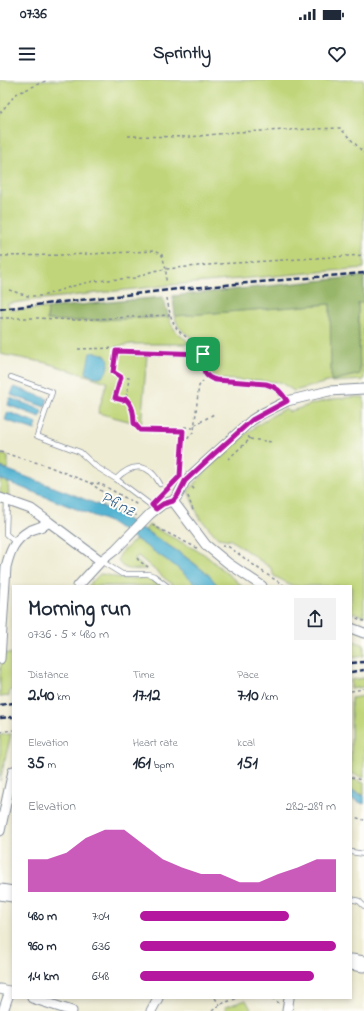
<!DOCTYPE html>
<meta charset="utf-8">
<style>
:root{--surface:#fff;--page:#f2f2f3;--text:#1f2937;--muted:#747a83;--accent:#b5179e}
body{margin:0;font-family:"Indie Flower",sans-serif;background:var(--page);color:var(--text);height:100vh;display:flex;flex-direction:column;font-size:15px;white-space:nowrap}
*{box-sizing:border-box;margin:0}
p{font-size:13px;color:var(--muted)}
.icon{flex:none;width:22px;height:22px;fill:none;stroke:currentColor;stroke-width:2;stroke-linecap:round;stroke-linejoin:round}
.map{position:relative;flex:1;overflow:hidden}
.sheet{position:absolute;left:12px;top:505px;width:340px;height:414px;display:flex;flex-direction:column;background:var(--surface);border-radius:0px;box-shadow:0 2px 6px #0003}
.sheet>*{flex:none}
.pin{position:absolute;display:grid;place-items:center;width:34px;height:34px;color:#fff;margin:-17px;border-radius:8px;box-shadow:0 2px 6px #0006}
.round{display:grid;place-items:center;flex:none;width:42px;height:42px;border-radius:0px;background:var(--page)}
.overview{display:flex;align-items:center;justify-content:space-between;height:68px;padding:0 16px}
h1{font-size:22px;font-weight:700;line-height:30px}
.stats{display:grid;grid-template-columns:repeat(3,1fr);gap:6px;height:68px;padding:4px 16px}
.stats div{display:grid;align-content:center}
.stats b{font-size:17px;font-weight:700}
.stats small{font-size:11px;font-weight:400}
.stats p{font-size:11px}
.chart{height:112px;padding:8px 16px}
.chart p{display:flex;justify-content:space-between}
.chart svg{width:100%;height:72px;margin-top:4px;fill:var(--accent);opacity:.7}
ul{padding:0 16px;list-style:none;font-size:13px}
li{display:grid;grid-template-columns:64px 48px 1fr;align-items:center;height:30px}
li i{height:10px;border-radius:5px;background:var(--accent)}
.status{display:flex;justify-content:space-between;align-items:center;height:28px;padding:0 20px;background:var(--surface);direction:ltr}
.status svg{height:11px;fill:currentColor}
header{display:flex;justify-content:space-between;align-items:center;height:52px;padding:0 16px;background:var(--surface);font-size:18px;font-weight:700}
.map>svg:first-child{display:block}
.green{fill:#c0d579;stroke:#6e826c}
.forest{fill:#98b669;stroke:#5a7264}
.water{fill:#53b3d1;stroke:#377198}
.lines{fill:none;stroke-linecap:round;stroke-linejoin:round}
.service-casing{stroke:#858e99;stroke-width:6}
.minor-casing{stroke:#858e99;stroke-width:11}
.primary-casing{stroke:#858e99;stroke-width:17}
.path{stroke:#858e99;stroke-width:1.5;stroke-dasharray:3 3;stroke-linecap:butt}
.service{stroke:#fff;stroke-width:4.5}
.minor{stroke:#fff;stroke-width:9}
.primary{stroke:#fff;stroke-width:15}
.rail{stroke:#1b2f5e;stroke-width:2.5;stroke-dasharray:6 3;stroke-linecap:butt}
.minor-bridge-casing{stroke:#858e99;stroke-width:11;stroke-linecap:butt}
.minor-bridge{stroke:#fff;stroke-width:9}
.route-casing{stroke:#fff;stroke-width:8}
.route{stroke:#b5179e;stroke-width:5}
.labels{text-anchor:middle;stroke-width:4;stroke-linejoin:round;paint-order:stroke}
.water-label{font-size:17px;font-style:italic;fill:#2f5d86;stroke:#fdfcf7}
</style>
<div class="status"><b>07:36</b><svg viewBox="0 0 49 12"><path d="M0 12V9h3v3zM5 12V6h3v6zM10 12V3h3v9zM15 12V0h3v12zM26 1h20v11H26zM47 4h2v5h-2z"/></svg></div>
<header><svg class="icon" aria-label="menu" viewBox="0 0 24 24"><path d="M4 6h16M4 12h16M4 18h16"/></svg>Sprintly<svg class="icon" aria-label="heart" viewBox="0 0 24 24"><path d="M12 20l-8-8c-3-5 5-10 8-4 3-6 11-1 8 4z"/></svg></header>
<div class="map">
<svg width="364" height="931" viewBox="0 0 364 931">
<rect width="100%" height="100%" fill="#fdfcf7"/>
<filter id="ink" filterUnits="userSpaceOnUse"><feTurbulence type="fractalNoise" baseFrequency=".025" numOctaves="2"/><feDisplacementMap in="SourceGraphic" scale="8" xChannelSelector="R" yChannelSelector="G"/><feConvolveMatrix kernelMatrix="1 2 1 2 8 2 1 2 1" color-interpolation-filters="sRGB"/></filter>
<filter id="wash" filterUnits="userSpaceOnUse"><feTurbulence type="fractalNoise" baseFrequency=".012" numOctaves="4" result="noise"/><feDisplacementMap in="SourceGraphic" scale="16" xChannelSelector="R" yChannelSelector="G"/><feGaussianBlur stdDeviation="0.9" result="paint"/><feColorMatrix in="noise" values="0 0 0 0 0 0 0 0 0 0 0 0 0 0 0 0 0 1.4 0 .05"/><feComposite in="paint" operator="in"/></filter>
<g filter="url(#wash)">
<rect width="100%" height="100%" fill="#efecd4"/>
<path class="green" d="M0,0H364V188L171,205L33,220L7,224L11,230L48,228L47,240L75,241L169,237C171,244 174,250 180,255C183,258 187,259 189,264H131L116,267L115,272L147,275L141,346L133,344L132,342L98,333L107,302L47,283L0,274Z
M358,222H364V300L332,302L331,301L294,311L280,302L218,299C198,289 212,278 201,265C191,254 178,254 175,236L330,224L332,301L360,294Z
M364,317V536L351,532V506H293L274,496L271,488L231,460L218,458L199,437L188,411C217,379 246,348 285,329L289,332C313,323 338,316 364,317Z
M0,374L8,376V389L0,387Z
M0,399L8,402L9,417L0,414Z
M149,445L204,474L242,506H218C199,482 170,467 145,450Z
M136,459L174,485L198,506H174L138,476L135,478L136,481L147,489C136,489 124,492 118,481L119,477L121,473Z
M100,494C108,494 116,498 125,499C143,499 146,492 163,506H88Z
M351,560L364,565V576L351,578Z
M2,573L13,574V610H10L9,616L0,617V594Z
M364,598V607L351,609V600Z
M364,616V698L351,693V618Z
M11,654L0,701V655Z
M351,698L364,703V715L351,710Z
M246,920L252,931H227L225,927Z"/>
<path class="forest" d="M364,196V222L358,223L360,294L331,301L330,224L175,236L173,216Z
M163,217L169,237L75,241L47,240L48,228Z"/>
<path class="water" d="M90,273C97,272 105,273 109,280C107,297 102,300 87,294L86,292Z
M14,307L48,319L45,327L11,315Z
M10,318L42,330L40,337L8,325Z
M8,332L37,343L35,350L5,340Z
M0,387L69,413L116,432L180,473L209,495L218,506H198L174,485L112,443L0,399Z
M351,711L364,716V724L351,719Z"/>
</g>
<g filter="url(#ink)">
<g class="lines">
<g class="service-casing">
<path id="service" d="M131,272L203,274C204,288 201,296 216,300L266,304C277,307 281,312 287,321
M11,297L52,312L37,356L80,372L95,386L116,399L156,429
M116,399C132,382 149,383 160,404
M7,420L6,454L15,462
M101,481L122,494H148L154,496L167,506
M351,772L364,774
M351,819L359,821L364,826"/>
</g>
<g class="minor-casing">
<path id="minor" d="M0,418L31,429L49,442
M173,421L206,465L228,483L262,506
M150,434L163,424L173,421L178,415L185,401L199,388L252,340L263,333L287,321L329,311L364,309
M78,506L101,481L115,470
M351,548L364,553
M0,579L6,487C10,471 14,460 29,451C36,448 43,447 49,442L101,481
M0,751L13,691
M0,909L13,912
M32,918L72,931
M3,931L10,911
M151,931L158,918
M287,931L289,918"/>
</g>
<g class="primary-casing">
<path id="primary" d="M0,812L13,814
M351,882L364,884"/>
</g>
<path class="path" d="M0,33L16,14L48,0
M128,56L190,57L236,52L340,48L364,73
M0,176L66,175L154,171L162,175L166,189V203
M9,210L28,216H42L73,206L94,201L134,198L153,191L166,189L219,184L364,175
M167,218C169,230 171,244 181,253C187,258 194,262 200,267
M0,238H37L76,240L170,235
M78,269L117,268L116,271
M121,297L129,298L126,319L123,320L115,318L121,297L113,292L116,271H125
M126,319C133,326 134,334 134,343L140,350L183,351
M195,345L214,334
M250,359L272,362
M183,364V347L194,348
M0,372L45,385L90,403L101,404L136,424H138
M228,379L250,359L248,356
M180,393L183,364L194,351L198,313L199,306L203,301
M90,403L137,436
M192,407L196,411
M161,415L174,402
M188,416L194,433
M152,445L197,468
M222,466L229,467L266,494L285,506
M137,478L139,481L148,487
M351,536L364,541
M351,611L364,609
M0,652L13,650
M351,697L364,701
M351,736L364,740
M215,918L220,925
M272,918L279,923
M212,931L221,924L238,918"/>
<use href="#service" class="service"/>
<use href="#minor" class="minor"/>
<use href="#primary" class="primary"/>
<path class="rail" d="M0,229L179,209L364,193
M351,583L364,582
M351,592L364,590
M0,625L13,623
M0,638L13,637"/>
<g class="minor-bridge-casing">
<path id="minor-bridge" d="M115,470L150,434"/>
</g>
<use href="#minor-bridge" class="minor-bridge"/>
</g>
</g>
<g class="lines" filter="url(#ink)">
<g class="route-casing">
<path id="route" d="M116,271L203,274C204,288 201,296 216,300L266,304C277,307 281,312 287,321L252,340L214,374L185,401L178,415L173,421L163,424L156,429L152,425L180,396L183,351L140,350L134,343C134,334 133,326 126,319L123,320L115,318L121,297L113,292Z"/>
</g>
<use href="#route" class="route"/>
</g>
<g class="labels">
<g class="water-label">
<text transform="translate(118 423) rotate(27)" y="6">Pfinz</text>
</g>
</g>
</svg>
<div class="pin" style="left:203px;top:274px;background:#1e9e55"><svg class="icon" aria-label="arrive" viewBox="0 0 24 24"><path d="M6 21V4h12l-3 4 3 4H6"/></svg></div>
<section class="sheet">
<div class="overview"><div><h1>Morning run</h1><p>07:36 · 5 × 480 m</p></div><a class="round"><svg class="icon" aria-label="share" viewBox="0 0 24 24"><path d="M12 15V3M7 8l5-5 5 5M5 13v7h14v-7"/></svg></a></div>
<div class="stats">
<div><p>Distance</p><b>2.40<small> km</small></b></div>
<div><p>Time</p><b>17:12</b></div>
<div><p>Pace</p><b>7:10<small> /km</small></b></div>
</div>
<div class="stats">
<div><p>Elevation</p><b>35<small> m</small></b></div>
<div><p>Heart rate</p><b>161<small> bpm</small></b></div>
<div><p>kcal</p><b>151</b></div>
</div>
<div class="chart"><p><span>Elevation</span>282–289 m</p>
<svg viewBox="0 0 160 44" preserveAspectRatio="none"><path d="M0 44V24L10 24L20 20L30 11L40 6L50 6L60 15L70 24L80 29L90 33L100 33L110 38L120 38L130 33L140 29L150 24L160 24V44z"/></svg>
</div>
<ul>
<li><b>480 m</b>7:04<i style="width:76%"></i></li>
<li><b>960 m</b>6:36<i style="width:100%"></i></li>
<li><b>1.4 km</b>6:48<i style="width:89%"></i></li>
</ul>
</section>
</div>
